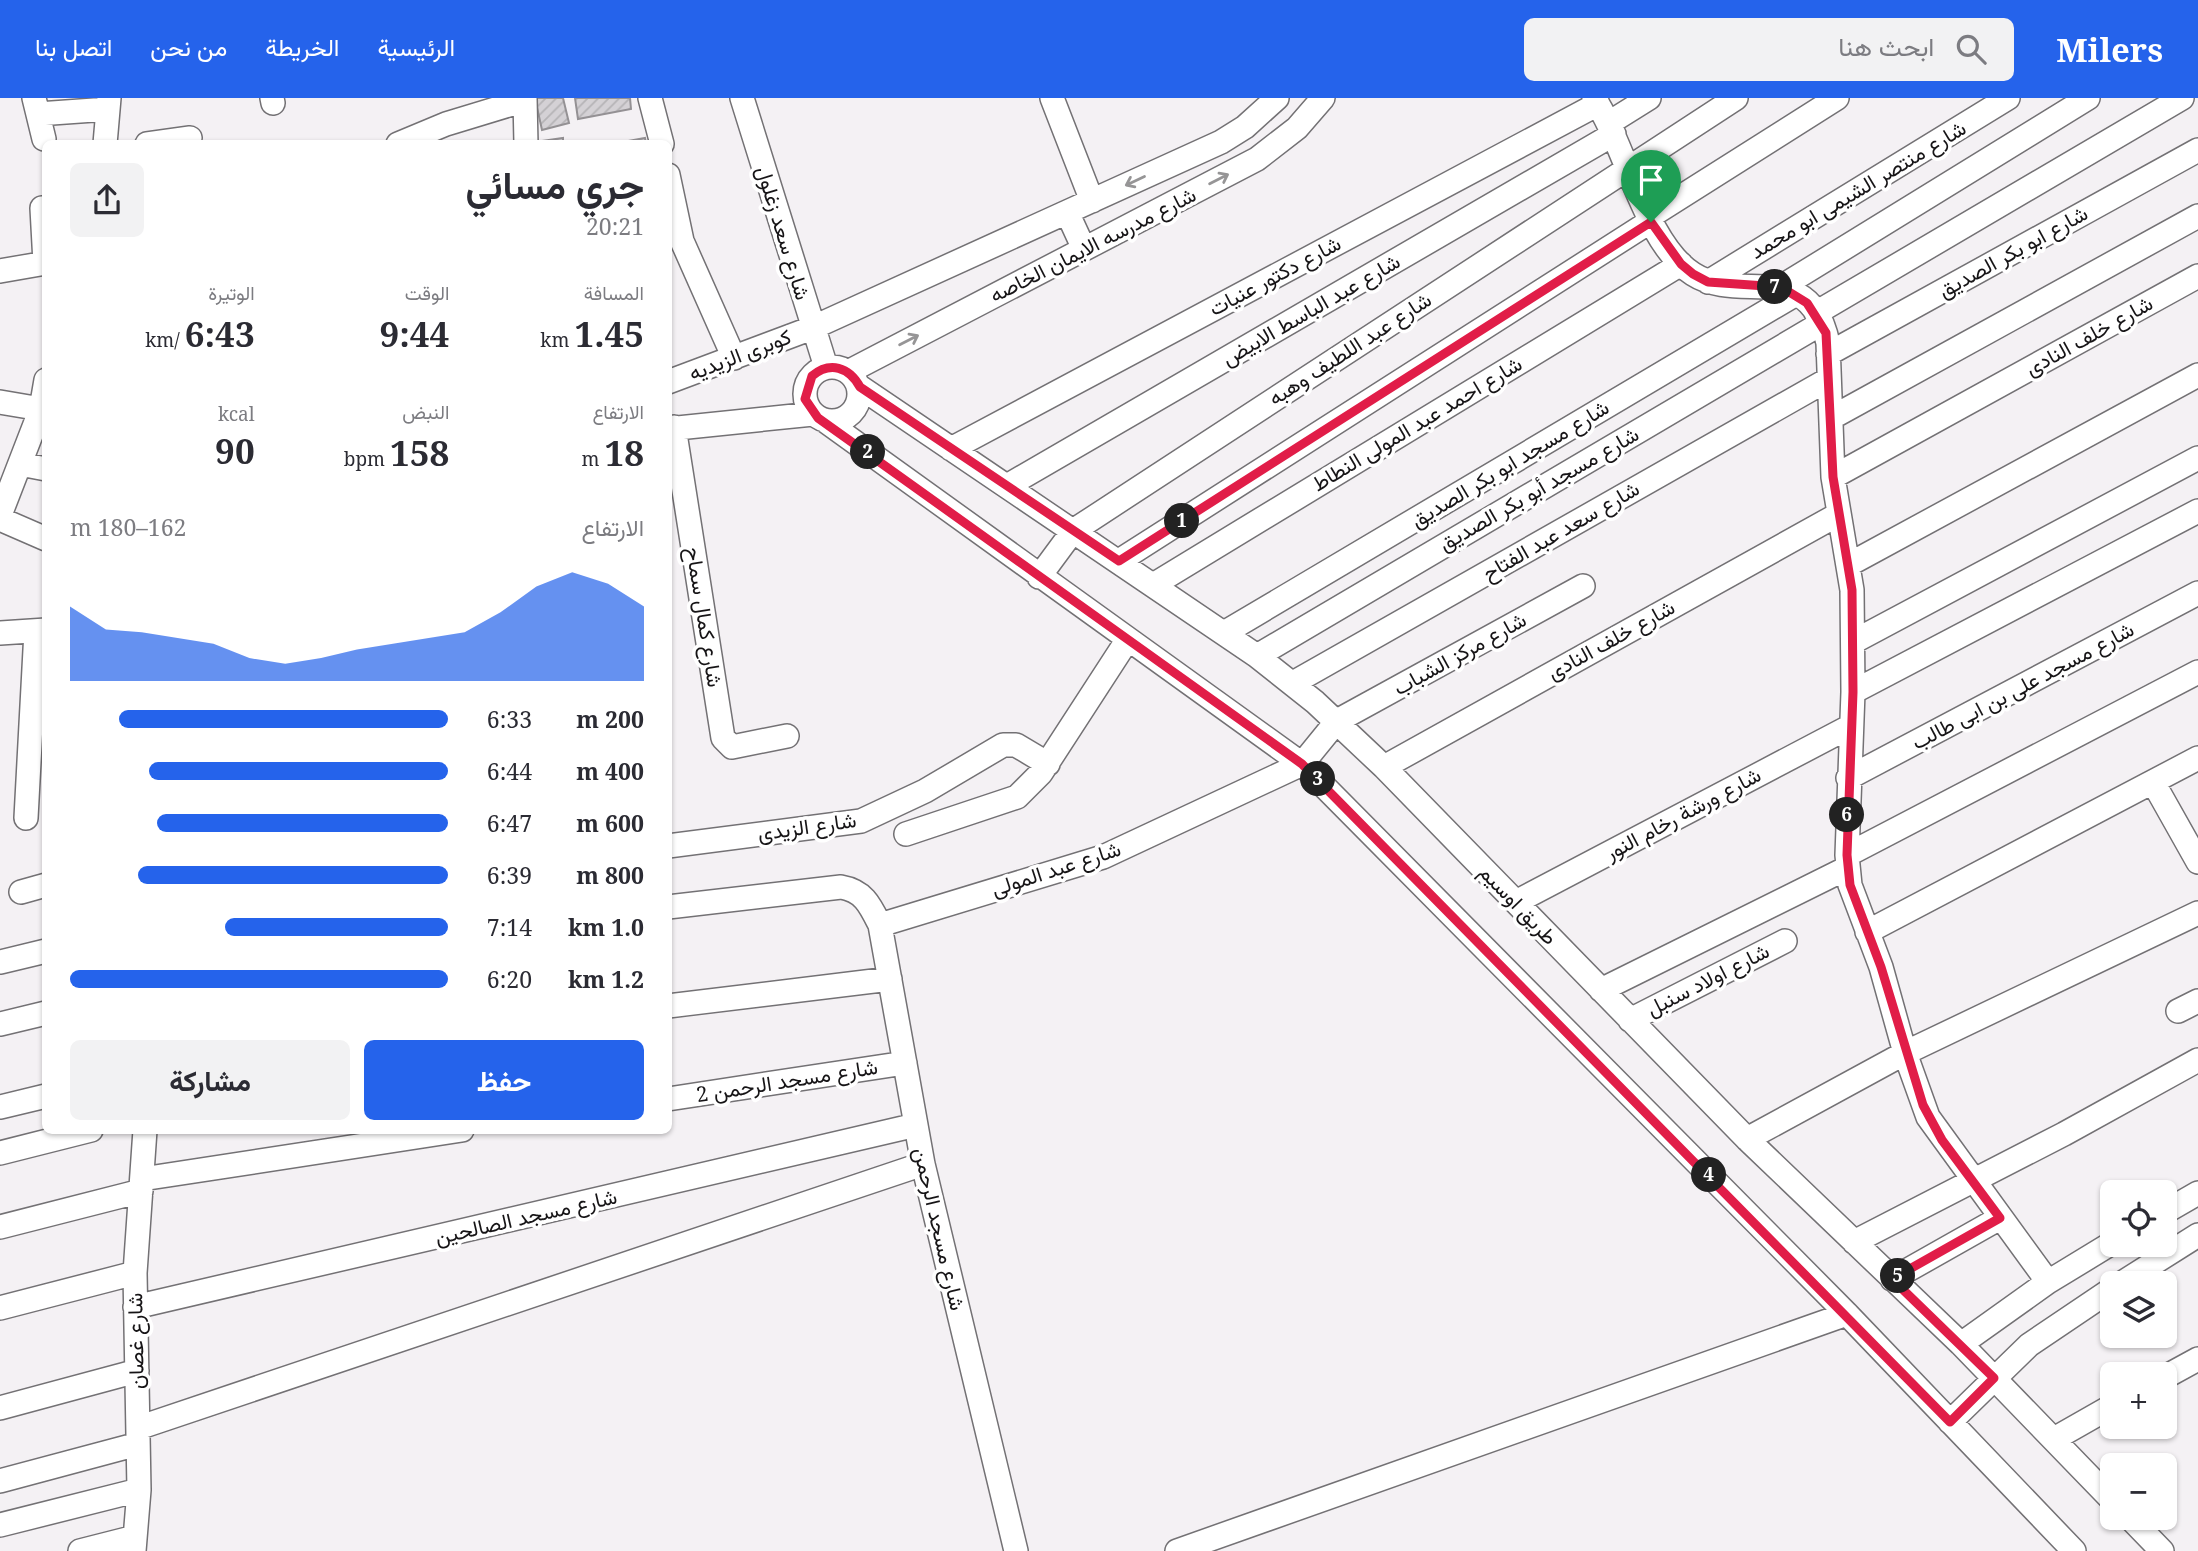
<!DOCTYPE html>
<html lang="ar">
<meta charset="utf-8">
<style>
:root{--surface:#fff;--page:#f2f2f3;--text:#2b2b33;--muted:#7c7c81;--accent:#2563eb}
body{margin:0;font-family:"Noto Serif",Vazirmatn,serif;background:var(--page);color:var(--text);direction:rtl;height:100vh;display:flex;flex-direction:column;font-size:26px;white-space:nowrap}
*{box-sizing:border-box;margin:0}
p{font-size:23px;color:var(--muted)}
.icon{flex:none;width:38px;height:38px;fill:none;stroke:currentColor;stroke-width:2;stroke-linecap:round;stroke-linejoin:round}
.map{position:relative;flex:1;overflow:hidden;direction:ltr}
.details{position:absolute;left:42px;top:42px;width:630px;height:994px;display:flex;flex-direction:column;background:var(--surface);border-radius:10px;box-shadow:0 2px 5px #0004;direction:rtl}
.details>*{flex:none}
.controls{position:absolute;left:2100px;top:1082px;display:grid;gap:14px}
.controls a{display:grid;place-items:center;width:77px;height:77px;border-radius:10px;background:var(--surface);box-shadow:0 2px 5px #0004;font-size:35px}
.pin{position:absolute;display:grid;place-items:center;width:60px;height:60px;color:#fff;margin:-72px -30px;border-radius:50% 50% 50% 0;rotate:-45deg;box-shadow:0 0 7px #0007}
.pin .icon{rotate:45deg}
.km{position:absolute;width:35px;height:35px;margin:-18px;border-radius:50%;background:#222;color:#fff;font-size:19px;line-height:35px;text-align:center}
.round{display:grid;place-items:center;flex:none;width:74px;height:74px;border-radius:10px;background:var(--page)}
.headline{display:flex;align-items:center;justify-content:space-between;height:119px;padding:0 28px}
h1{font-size:38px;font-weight:700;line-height:52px}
.stats{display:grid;grid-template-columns:repeat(3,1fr);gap:10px;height:119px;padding:7px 28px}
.stats div{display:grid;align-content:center}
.stats b{font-size:35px;font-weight:700}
.stats small{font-size:19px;font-weight:400}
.stats p{font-size:19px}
.chart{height:196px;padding:14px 28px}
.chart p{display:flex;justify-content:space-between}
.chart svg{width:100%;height:126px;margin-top:7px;fill:var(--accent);opacity:.7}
.cta{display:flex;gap:14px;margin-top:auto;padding:14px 28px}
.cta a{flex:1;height:80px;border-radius:10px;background:var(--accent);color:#fff;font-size:28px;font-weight:700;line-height:80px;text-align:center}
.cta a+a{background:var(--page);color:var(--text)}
ul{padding:0 28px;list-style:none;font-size:23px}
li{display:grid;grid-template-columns:112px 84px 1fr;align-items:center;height:52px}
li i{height:18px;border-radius:9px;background:var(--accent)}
header{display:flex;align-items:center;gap:42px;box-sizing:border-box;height:98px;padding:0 35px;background:var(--accent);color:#fff}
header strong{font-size:33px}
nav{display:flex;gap:38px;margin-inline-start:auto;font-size:24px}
.search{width:490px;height:63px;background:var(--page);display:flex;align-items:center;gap:18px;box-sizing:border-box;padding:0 24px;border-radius:10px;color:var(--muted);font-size:26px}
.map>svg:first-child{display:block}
.building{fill:url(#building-hatch);stroke:#949194;stroke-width:2}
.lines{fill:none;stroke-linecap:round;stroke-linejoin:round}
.minor-casing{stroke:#737174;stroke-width:26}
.minor{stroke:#fff;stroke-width:23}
.oneway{stroke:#969596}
.route-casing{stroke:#fff;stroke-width:14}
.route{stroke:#e11d48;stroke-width:9}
.labels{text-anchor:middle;stroke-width:7;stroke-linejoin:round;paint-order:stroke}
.street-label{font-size:21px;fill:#161416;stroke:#fff}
</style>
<header>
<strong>Milers</strong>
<div class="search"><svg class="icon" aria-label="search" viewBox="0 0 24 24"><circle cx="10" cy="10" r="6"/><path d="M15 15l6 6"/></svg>ابحث هنا</div>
<nav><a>الرئيسية</a><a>الخريطة</a><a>من نحن</a><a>اتصل بنا</a></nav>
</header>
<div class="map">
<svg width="2198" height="1453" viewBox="0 0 2198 1453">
<defs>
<pattern id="building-hatch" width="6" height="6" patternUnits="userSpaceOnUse" patternTransform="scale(1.75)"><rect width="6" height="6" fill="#d4d1d5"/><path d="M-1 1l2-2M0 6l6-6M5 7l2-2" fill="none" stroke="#b5b3b6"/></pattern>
</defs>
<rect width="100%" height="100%" fill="#f4f1f4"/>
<path class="building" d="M535,0H563L569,25L542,32Z
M575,0H630L631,11L578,21Z
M563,40V46H536L535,44Z
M645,40L646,46H612Z"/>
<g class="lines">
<g class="minor-casing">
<path id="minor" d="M34,0L44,41
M272,0L273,5
M525,0L526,46
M650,0L662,46
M742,0L826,269
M1052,0L1092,103
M1594,0C1626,48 1645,146 1693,176C1741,207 1809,158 1828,245L1833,379L1852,492L1853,594L1847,757L1850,787L1881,869L1905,955L1928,1019L2048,1184
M38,16L108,11
M1609,25L1649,0
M105,46L109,0
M147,46L190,40
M398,46L446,26L525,2
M668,77L682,143L734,260
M42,110L45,165
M1067,114L1084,151
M1649,119L1837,0
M0,173L46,165
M1708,184L2008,0
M1781,189L2088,0
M1816,215L2182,0
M1828,256L2198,52
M805 296a27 27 0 1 1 54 0a27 27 0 1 1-54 0Z
M848,274L1257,61L1297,30L1323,0
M668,284L812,230L1221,44L1245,29L1277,0
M860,289L1257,558L1315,604L1384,669L1747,1041L1961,1246L2112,1402
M0,304L41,311
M1831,320L2198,118
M824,322L1302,666L1847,1216L2074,1453
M674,329L723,640L732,649L787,638
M668,331L813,316
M951,351L1598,6
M20,366L46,371
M1833,379L2198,178
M1007,388L1614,36
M0,417L41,311L46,282
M0,421L46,441
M1119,463L1651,123
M1848,467L2198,277
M1039,479L1073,433L1736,0
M1153,487L1681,166
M0,535L46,532
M1224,535L1796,196
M1853,544L2198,360
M1257,558L1822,225
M1293,585L1829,281
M1853,594L2198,413
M1384,669L1839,416
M1848,680L2198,495
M2153,684L2198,764
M26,720L36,533
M906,736L1017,699L1041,675L1128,541
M668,748L861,723L925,693L1003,647H1016L1048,666
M1847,757L2198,574
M21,794L46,787
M1516,804L1851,628
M668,809L841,789C864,793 870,807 880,827L923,1066L1016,1453
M880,827L1103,759L1302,666L1337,623L1583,488
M1867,834L2198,660
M0,864L46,853
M1601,892L1847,770
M668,908L890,881
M2178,913L2198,903
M1630,922L1785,843
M0,926L46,915
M668,1001L905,965
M0,1009L46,998
M1747,1041L1905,955L2198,815
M0,1055L91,1032
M142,1081L462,1032
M2165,1114L2198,1095
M0,1129L141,1093
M1854,1144L2064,1036L2198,962
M1892,1181L2000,1120
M2122,1185L2198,1137
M135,1209L916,1027
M0,1210L135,1175
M1961,1246L2048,1184L2112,1145
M2165,1279L2198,1261
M0,1310L137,1273
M1950,1324L2029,1247L2112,1191
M138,1330L923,1066
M2054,1341L2112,1308
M0,1383L138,1346
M2129,1419L2162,1453
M0,1427L139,1392
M80,1453L135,1439
M134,1453L139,1392L135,1175L145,1032
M1177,1453L1847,1216"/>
</g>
<use href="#minor" class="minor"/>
</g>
<defs><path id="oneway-shaft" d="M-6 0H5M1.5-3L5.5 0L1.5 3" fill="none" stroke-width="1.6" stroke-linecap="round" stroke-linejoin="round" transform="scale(1.75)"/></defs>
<g class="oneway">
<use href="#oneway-shaft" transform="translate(1219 81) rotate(-27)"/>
<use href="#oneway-shaft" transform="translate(1135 83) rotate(155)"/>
<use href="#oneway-shaft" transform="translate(909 242) rotate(-27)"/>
</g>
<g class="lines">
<g class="route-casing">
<path id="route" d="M1651,124L1681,166L1693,176L1708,184L1781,189L1807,205L1826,235L1833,379L1852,492L1853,594L1847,757L1850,787L1881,869L1923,1007L1942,1042L2000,1120L1892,1181L1994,1280L1950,1324L1302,666L818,320L805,301L812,278C830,263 849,269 860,289L1119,463Z"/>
</g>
<use href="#route" class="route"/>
</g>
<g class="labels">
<g class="street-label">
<text transform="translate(1858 92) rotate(-31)" y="7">شارع منتصر الشيمى ابو محمد</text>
<text transform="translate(783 135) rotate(73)" y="7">شارع سعد زغلول</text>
<text transform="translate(1093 147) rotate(-27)" y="7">شارع مدرسه الايمان الخاصه</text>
<text transform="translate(2013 154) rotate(-29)" y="7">شارع ابو بكر الصديق</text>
<text transform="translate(1275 178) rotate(-28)" y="7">شارع دكتور عنيات</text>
<text transform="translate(1311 212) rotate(-30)" y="7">شارع عبد الباسط الابيض</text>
<text transform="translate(2089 238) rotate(-29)" y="7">شارع خلف النادى</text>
<text transform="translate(1350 251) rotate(-33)" y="7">شارع عبد اللطيف وهبه</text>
<text transform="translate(740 257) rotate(-21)" y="7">كوبرى الزيديه</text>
<text transform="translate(1417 326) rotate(-31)" y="7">شارع احمد عبد المولى النطاط</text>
<text transform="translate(1510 366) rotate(-31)" y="7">شارع مسجد ابو بكر الصديق</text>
<text transform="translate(1539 391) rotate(-30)" y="7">شارع مسجد أبو بكر الصديق</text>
<text transform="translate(1561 433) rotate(-30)" y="7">شارع سعد عبد الفتاح</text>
<text transform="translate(704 519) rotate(81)" y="7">شارع كمال سماح</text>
<text transform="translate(1611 542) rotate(-29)" y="7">شارع خلف النادى</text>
<text transform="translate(1460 556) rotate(-29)" y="7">شارع مركز الشباب</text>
<text transform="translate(2023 588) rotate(-28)" y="7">شارع مسجد على بن ابى طالب</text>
<text transform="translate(1683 716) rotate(-28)" y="7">شارع ورشة رخام النور</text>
<text transform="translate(807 729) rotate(-8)" y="7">شارع الزيدى</text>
<text transform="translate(1056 771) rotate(-18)" y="7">شارع عبد المولى</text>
<text transform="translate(1518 807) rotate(46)" y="7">طريق اوسيم</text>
<text transform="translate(1708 882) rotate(-27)" y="7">شارع اولاد سنبل</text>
<text transform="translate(787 983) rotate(-9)" y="7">شارع مسجد الرحمن 2</text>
<text transform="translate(526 1119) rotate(-13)" y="7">شارع مسجد الصالحين</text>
<text transform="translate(939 1131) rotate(77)" y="7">شارع مسجد الرحمن</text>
<text transform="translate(136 1243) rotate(-91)" y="7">شارع غصان</text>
</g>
</g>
</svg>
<div class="controls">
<a><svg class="icon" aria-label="locate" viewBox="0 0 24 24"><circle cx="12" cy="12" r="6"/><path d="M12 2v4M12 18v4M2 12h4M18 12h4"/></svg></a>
<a><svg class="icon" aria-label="layers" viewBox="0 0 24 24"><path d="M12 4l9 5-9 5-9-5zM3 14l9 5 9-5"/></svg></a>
<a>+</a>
<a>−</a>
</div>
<div class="pin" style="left:1651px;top:124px;background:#1e9e55"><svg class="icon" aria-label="arrive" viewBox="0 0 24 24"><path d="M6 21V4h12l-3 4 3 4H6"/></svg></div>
<b class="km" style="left:1182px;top:423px">1</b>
<b class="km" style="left:868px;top:354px">2</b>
<b class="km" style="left:1318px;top:681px">3</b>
<b class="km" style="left:1709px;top:1077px">4</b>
<b class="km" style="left:1898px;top:1178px">5</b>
<b class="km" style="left:1847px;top:717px">6</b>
<b class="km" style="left:1775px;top:189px">7</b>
<section class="details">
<div class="headline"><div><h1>جري مسائي</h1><p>20:21</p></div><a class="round"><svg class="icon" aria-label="share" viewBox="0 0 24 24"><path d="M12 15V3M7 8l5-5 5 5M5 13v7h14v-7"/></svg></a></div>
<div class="stats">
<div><p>المسافة</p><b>1.45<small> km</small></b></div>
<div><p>الوقت</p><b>9:44</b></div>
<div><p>الوتيرة</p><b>6:43<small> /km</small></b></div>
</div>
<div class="stats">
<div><p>الارتفاع</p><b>18<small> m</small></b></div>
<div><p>النبض</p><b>158<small> bpm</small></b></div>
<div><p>kcal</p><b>90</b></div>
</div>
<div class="chart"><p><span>الارتفاع</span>162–180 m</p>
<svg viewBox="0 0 160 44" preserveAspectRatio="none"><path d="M0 44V18L10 26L20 27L30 29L40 31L50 36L60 38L70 36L80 33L90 31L100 29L110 27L120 20L130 11L140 6L150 10L160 18V44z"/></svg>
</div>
<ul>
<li><b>200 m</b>6:33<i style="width:87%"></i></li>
<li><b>400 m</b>6:44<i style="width:79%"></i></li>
<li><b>600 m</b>6:47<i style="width:77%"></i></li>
<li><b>800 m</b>6:39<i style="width:82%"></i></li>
<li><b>1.0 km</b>7:14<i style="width:59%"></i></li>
<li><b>1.2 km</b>6:20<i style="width:100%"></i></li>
</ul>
<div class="cta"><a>حفظ</a><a>مشاركة</a></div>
</section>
</div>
